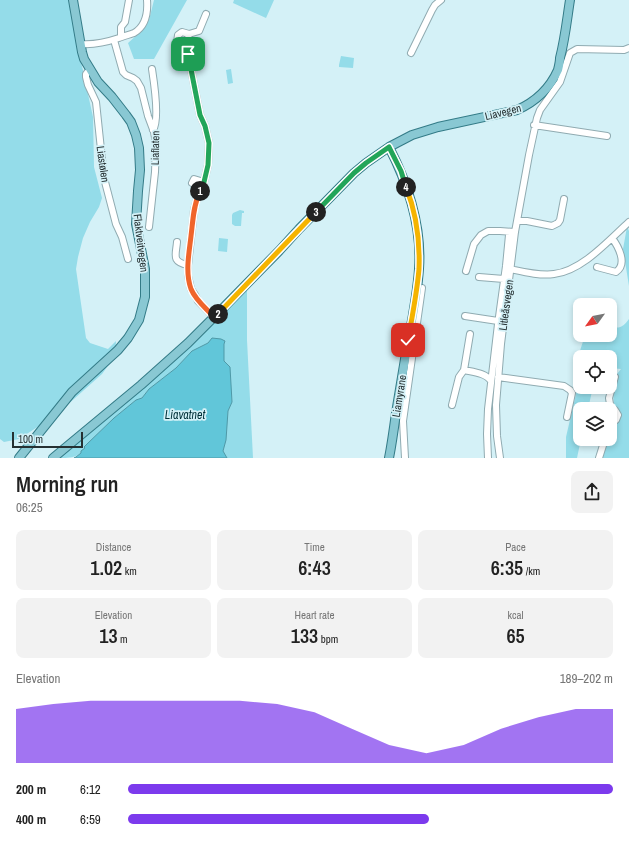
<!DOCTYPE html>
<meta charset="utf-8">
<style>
:root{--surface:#fff;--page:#f2f2f2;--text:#222;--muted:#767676;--accent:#7c3aed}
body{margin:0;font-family:"Archivo Narrow",sans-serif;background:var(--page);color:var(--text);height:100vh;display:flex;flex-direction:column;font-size:15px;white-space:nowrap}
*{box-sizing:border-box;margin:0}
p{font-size:13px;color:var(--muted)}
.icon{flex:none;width:22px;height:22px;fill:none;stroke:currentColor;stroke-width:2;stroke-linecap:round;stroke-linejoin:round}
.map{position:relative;height:458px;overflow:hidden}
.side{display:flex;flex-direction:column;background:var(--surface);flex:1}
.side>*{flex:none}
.needle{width:26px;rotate:237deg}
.tools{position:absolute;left:573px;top:298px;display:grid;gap:8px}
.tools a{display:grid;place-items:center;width:44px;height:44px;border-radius:8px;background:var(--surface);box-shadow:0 2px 6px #0003;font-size:20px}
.scale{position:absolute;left:12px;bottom:10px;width:71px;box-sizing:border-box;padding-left:4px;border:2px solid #253032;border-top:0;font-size:11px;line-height:14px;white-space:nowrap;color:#253032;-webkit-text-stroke:3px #d4f1f7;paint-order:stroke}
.pin{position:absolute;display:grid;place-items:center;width:34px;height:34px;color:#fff;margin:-17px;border-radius:8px;box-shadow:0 2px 6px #0006}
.km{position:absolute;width:20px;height:20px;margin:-10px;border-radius:50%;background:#222;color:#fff;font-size:11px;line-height:20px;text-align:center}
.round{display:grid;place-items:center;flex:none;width:42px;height:42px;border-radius:8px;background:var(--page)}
.headline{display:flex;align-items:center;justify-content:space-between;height:68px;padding:0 16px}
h1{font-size:22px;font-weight:600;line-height:30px}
.stats{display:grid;grid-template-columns:repeat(3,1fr);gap:6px;height:68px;padding:4px 16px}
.stats div{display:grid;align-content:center;border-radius:8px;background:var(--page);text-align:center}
.stats b{font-size:20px;font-weight:600}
.stats small{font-size:11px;font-weight:400}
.stats p{font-size:11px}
.chart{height:112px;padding:8px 16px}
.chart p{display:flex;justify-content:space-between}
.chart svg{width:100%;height:72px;margin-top:4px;fill:var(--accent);opacity:.7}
ul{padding:0 16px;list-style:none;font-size:13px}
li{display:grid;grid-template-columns:64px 48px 1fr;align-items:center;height:30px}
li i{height:10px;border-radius:5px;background:var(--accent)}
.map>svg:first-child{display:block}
.green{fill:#94dce9}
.water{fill:#61c6d9;stroke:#4f99a7}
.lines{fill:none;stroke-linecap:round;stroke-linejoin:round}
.minor-casing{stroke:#90abb1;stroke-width:8}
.major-casing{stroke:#337b87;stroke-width:10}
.minor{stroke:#fff;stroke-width:6}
.major{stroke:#89c8d3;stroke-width:8}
.split-1-casing{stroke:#fff;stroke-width:8}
.split-2-casing{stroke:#fff;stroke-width:8}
.split-3-casing{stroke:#fff;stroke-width:8}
.split-4-casing{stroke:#fff;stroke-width:8}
.split-5-casing{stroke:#fff;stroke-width:8}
.split-1{stroke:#22a559;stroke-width:5}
.split-2{stroke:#f0652b;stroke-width:5}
.split-3{stroke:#f5b400;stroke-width:5}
.split-4{stroke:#22a559;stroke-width:5}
.split-5{stroke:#f5b400;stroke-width:5}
.labels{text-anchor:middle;stroke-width:3.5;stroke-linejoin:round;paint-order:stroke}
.street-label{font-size:11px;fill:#253032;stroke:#d4f1f7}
.water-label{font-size:12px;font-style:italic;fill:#003038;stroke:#d4f1f7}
</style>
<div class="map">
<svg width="629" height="458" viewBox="0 0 629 458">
<rect width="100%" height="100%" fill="#d4f1f7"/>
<path class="green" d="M0,0H72L78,51L84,74L83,81L88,94L93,117L94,167L102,198L99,207L90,222L83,238L78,257L76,269L86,338L90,343L108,349L116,341L115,356L102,374L56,415L19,439L4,442L0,439Z
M154,0H187L154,59H134L128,43L138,34L149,20Z
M234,0H274L266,18L233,3Z
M341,56L354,58L353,68L339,67V65Z
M231,69L233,83L228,84L226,70Z
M240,210L244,211V213H242L241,226H235L232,224V215L233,213Z
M627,227L629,231V286L623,249Z
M219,238L228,239L227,252L218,251Z
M247,289V340L253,458H227L223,451L228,411L232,402L230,386L224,361V344L208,343L192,351L176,368L149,389L142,398L136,400L114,418L87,444C81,458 72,458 58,458L192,343Z
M629,319V458H601L607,439H610V429L611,423L617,421V409L614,405L613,393L617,374L621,369L610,368V357H580V363L579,354L585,335H610V326C619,330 624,326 629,319Z
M580,377V387H593L588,409H580V439H581L577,458H566V437Z"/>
<path class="water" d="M212,338L221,339L225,341L224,344V361L230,367L232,402L228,411L226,440L223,451L227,458H74L76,457L81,453V451L85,448L84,447L87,444L114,418L136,400L142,398L149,389L176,368L192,351L208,343Z"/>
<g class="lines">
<g class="minor-casing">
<path id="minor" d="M206,14L199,31L189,34L187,42L188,54L200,115L205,126L209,143L208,165L204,182L198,195L194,210L188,265V276L191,289L195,295L198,301L214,317
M121,37V27L125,22L129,0
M114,40L123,72L126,75L133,78L137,81L141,88L148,116L154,132L156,143L155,172L149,227
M81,44C94,45 107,42 119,38C123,36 129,35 134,33C146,26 148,13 147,0
M411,53L432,10L435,5L441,0
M181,60L177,42L178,35L182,32L189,34
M90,69L86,74V77L88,85L96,102L104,178L116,224L122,237L128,259
M152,69C154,82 160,120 153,130
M534,125L607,136
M192,183L194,179L204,182
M518,221H527L552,226L558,223L560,220L564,199
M177,242C176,255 171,262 188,265
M597,267L616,272C628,264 618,246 612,238
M510,269C524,272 540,276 554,274C582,271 609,240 629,222
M466,271L474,244L481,235L488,231H500L514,232
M479,277L504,279
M465,316L498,321
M464,370L470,334
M498,377L564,386L570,390L572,393L567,417
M452,405L459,377L464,370C473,372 486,373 491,381
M610,410H615L618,415L616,420L612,421H610
M611,410L609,398L615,377
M405,458L403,421L422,288
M488,458L487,434L488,409L498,324L506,266L509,235L515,232
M500,458L497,436L496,405L501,344L515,232L529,155L537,118L540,110L560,82L570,53L577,49L624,50L629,48
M599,458L605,439"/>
</g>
<g class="major-casing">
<path id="major" d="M389,147C408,184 422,227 419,269C417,299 410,330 405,359C402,377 399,395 396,413C394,428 392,443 389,458
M19,458L72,392L118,350L128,338L139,320L145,297V269L136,224L138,191L140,170L139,148L136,135L131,122L126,115L112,97L98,82L84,59L82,52L73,0
M53,458L141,385L188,343L225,306L279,251L299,229L354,173L366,163L389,147L412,135L438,127L517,110C535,102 550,88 558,70C559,66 560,61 560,58C565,39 567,19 570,0"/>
</g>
<use href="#minor" class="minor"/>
<use href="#major" class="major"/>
</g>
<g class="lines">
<g class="split-1-casing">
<path id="split-1" d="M188,54L200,115L205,126L209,143L208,165L204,182L200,191"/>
</g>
<g class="split-2-casing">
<path id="split-2" d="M200,191C193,206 193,221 191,236C189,254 185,272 191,289C196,301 206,308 214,317L218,314"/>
</g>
<g class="split-3-casing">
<path id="split-3" d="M218,314L316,212"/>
</g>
<g class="split-4-casing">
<path id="split-4" d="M316,212L354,173L366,163L389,147L401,171L406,187"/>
</g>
<g class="split-5-casing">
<path id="split-5" d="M406,187C416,212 420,242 419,269C417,293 412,317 408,340"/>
</g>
<use href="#split-1" class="split-1"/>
<use href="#split-2" class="split-2"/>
<use href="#split-3" class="split-3"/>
<use href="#split-4" class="split-4"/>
<use href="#split-5" class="split-5"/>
</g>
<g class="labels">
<g class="street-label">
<text transform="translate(503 112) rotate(-14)" y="4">Liavegen</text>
<text transform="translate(155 148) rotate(-89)" y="4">Liaflaten</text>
<text transform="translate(103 164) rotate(82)" y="4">Liastølen</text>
<text transform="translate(141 243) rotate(83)" y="4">Flaktveitvegen</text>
<text transform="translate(506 305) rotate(-82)" y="4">Litleåsvegen</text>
<text transform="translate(399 396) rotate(-81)" y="4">Liamyrane</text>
</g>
<g class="water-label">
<text x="185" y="419">Liavatnet</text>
</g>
</g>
</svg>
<div class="tools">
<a><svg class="needle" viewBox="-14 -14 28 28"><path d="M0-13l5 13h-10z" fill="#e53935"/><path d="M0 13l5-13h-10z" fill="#767676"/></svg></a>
<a><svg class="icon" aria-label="locate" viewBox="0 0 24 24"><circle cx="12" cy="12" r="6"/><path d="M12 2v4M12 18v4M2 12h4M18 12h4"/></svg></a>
<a><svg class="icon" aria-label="layers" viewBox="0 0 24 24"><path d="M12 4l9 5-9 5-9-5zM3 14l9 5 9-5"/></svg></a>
</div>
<div class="scale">100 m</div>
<div class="pin" style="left:188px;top:54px;background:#1e9e55"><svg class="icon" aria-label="arrive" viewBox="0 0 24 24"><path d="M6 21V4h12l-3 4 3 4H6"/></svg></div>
<div class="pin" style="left:408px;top:340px;background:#d93025"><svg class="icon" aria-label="check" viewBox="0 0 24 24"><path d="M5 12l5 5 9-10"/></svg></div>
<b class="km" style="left:200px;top:191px">1</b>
<b class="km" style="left:218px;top:314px">2</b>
<b class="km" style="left:316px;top:212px">3</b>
<b class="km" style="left:406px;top:187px">4</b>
</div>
<section class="side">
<div class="headline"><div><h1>Morning run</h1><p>06:25</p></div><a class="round"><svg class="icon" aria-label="share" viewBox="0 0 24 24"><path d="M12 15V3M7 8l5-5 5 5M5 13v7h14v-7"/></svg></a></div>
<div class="stats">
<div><p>Distance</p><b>1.02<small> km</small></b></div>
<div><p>Time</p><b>6:43</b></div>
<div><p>Pace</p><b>6:35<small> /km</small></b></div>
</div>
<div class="stats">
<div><p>Elevation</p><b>13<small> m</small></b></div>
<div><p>Heart rate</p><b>133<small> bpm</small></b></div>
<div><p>kcal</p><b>65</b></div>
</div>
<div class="chart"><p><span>Elevation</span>189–202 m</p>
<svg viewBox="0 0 160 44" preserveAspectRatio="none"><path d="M0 44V11L10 8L20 6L30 6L40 6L50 6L60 6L70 8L80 13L90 23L100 33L110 38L120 33L130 23L140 16L150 11L160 11V44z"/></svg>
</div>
<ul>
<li><b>200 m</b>6:12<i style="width:100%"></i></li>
<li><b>400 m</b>6:59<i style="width:62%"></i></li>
</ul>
</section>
